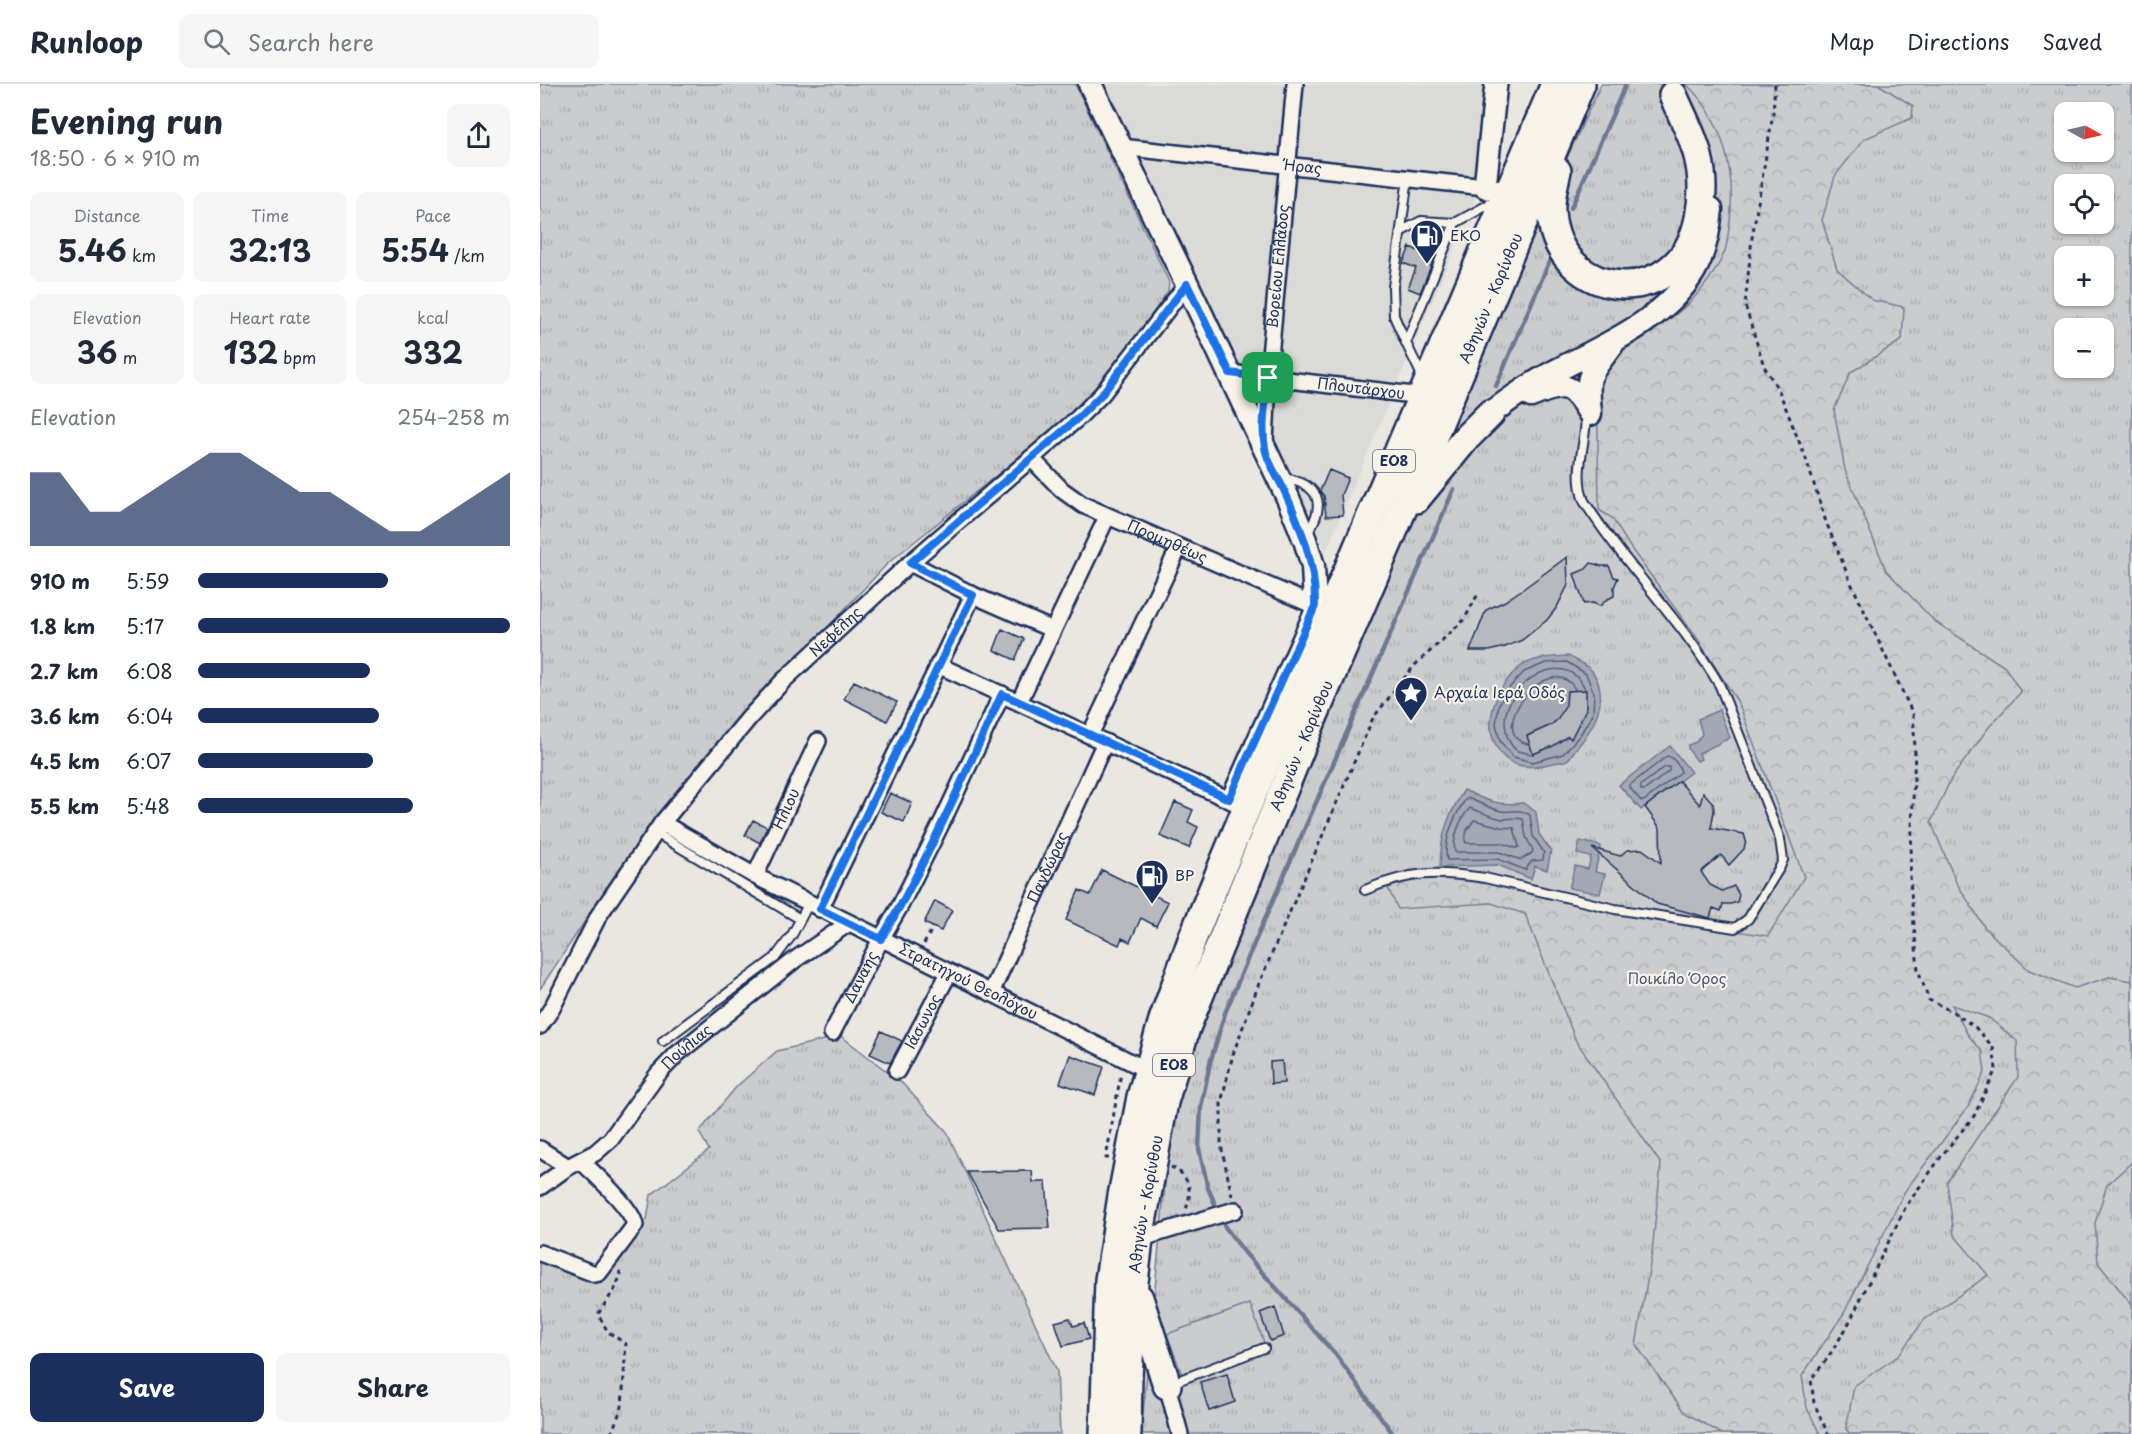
<!DOCTYPE html>
<meta charset="utf-8">
<style>
:root{--surface:#fff;--page:#f6f6f7;--text:#1f2937;--muted:#747a83;--line:#e0e1e3;--accent:#1b2f5e}
body{margin:0;font-family:"Playpen Sans",sans-serif;background:var(--page);color:var(--text);height:100vh;display:flex;flex-direction:column;font-size:22px;white-space:nowrap}
*{box-sizing:border-box;margin:0}
p{font-size:20px;color:var(--muted)}
.icon{flex:none;width:33px;height:33px;fill:none;stroke:currentColor;stroke-width:2;stroke-linecap:round;stroke-linejoin:round}
.map{position:relative;flex:1;overflow:hidden}
.side{display:flex;flex-direction:column;background:var(--surface);width:540px}
.side>*{flex:none}
.needle{width:39px;rotate:98deg}
.controls{position:absolute;left:1514px;top:18px;display:grid;gap:12px}
.controls a{display:grid;place-items:center;width:60px;height:60px;border-radius:12px;background:var(--surface);box-shadow:0 2px 4px #0004;font-size:30px}
.pin{position:absolute;display:grid;place-items:center;width:51px;height:51px;color:#fff;margin:-26px;border-radius:12px;box-shadow:0 3px 9px #0006}
.round{display:grid;place-items:center;flex:none;width:63px;height:63px;border-radius:12px;background:var(--page)}
.summary{display:flex;align-items:center;justify-content:space-between;height:102px;padding:0 30px}
h1{font-size:33px;font-weight:700;line-height:45px}
.stats{display:grid;grid-template-columns:repeat(3,1fr);gap:9px;height:102px;padding:6px 30px}
.stats div{display:grid;align-content:center;border-radius:12px;background:var(--page);text-align:center}
.stats b{font-size:30px;font-weight:700}
.stats small{font-size:16px;font-weight:400}
.stats p{font-size:16px}
.chart{height:168px;padding:12px 30px}
.chart p{display:flex;justify-content:space-between}
.chart svg{width:100%;height:108px;margin-top:6px;fill:var(--accent);opacity:.7}
.button{display:flex;gap:12px;margin-top:auto;padding:12px 30px}
.button a{flex:1;height:69px;border-radius:12px;background:var(--accent);color:#fff;font-size:24px;font-weight:700;line-height:69px;text-align:center}
.button a+a{background:var(--page);color:var(--text)}
ul{padding:0 30px;list-style:none;font-size:20px}
li{display:grid;grid-template-columns:96px 72px 1fr;align-items:center;height:45px}
li i{height:15px;border-radius:8px;background:var(--accent)}
header{display:flex;align-items:center;gap:36px;box-sizing:border-box;height:84px;padding:0 30px;background:var(--surface);border-bottom:2px solid var(--line)}
header strong{font-size:28px}
nav{display:flex;gap:33px;margin-inline-start:auto;font-size:21px}
.search{width:420px;height:54px;background:var(--page);display:flex;align-items:center;gap:15px;box-sizing:border-box;padding:0 21px;border-radius:12px;color:var(--muted);font-size:22px}
main{display:flex;flex:1;min-height:0}
.map>svg:first-child{display:block}
.built{fill:#dadad6}
.grass{fill:url(#grass-tufts);stroke:#737e96;stroke-width:1.5;fill-rule:evenodd}
.forest{fill:url(#forest-crowns);stroke:#737e96;stroke-width:1.5}
.pitch{fill:#cbcccd;stroke:#737e96;stroke-width:1.5}
.water{fill:#a3a8b4;stroke:#6d7892;stroke-width:1.5}
.lines{fill:none;stroke-linecap:round;stroke-linejoin:round}
.shore{stroke:#515f80;stroke-width:1.5}
.stream{stroke:#6d7892;stroke-width:4.5}
.building{fill:#b6babf;stroke:#1b2f5e;stroke-width:1.5}
.lane-casing{stroke:#1b2f5e;stroke-width:12}
.street-casing{stroke:#1b2f5e;stroke-width:20}
.secondary-casing{stroke:#1b2f5e;stroke-width:26}
.primary-casing{stroke:#1b2f5e;stroke-width:27}
.highway-casing{stroke:#1b2f5e;stroke-width:32}
.path{stroke:#1b2f5e;stroke-width:3;stroke-dasharray:4.5 4.5;stroke-linecap:butt}
.lane{stroke:#f7f3e8;stroke-width:8}
.street{stroke:#f7f3e8;stroke-width:15}
.secondary{stroke:#f7f3e8;stroke-width:21}
.primary{stroke:#f7f3e8;stroke-width:22}
.highway{stroke:#f7f3e8;stroke-width:27}
.route-casing{stroke:#fff;stroke-width:12}
.route{stroke:#1a73e8;stroke-width:8}
.labels{text-anchor:middle;stroke-width:4.5;stroke-linejoin:round;paint-order:stroke}
.shield{fill:#f7f3e8;stroke:#5d6a87;stroke-width:1.5}
.shield-label{font-size:14px;font-weight:bold;fill:#1b2f5e}
.street-label{font-size:15px;fill:#1b2f5e;stroke:#f7f3e8}
.poi-label{font-size:15px;fill:#1b2f5e;stroke:#f7f3e8;text-anchor:start}
.park-label{font-size:15px;fill:#47567a;stroke:#f7f3e8}
</style>
<header>
<strong>Runloop</strong>
<div class="search"><svg class="icon" aria-label="search" viewBox="0 0 24 24"><circle cx="10" cy="10" r="6"/><path d="M15 15l6 6"/></svg>Search here</div>
<nav><a>Map</a><a>Directions</a><a>Saved</a></nav>
</header>
<main>
<section class="side">
<div class="summary"><div><h1>Evening run</h1><p>18:50 · 6 × 910 m</p></div><a class="round"><svg class="icon" aria-label="share" viewBox="0 0 24 24"><path d="M12 15V3M7 8l5-5 5 5M5 13v7h14v-7"/></svg></a></div>
<div class="stats">
<div><p>Distance</p><b>5.46<small> km</small></b></div>
<div><p>Time</p><b>32:13</b></div>
<div><p>Pace</p><b>5:54<small> /km</small></b></div>
</div>
<div class="stats">
<div><p>Elevation</p><b>36<small> m</small></b></div>
<div><p>Heart rate</p><b>132<small> bpm</small></b></div>
<div><p>kcal</p><b>332</b></div>
</div>
<div class="chart"><p><span>Elevation</span>254–258 m</p>
<svg viewBox="0 0 160 44" preserveAspectRatio="none"><path d="M0 44V14L10 14L20 30L30 30L40 22L50 14L60 6L70 6L80 14L90 22L100 22L110 30L120 38L130 38L140 30L150 22L160 14V44z"/></svg>
</div>
<ul>
<li><b>910 m</b>5:59<i style="width:61%"></i></li>
<li><b>1.8 km</b>5:17<i style="width:100%"></i></li>
<li><b>2.7 km</b>6:08<i style="width:55%"></i></li>
<li><b>3.6 km</b>6:04<i style="width:58%"></i></li>
<li><b>4.5 km</b>6:07<i style="width:56%"></i></li>
<li><b>5.5 km</b>5:48<i style="width:69%"></i></li>
</ul>
<div class="button"><a>Save</a><a>Share</a></div>
</section>
<div class="map">
<svg width="1592" height="1350" viewBox="0 0 1592 1350">
<defs>
<pattern id="grass-tufts" width="24" height="20" patternUnits="userSpaceOnUse" patternTransform="scale(1.5)"><rect width="24" height="20" fill="#cbcccd"/><path d="M3 7l-1-3M5 7V3M7 7l1-3M15 17l-1-3M17 17v-4M19 17l1-3" fill="none" stroke="#aeb0b2"/></pattern>
<pattern id="forest-crowns" width="20" height="18" patternUnits="userSpaceOnUse" patternTransform="scale(1.5)"><rect width="20" height="18" fill="#cbcccd"/><path d="M2 6a3 3 0 1 1 6 0M12 15a3 3 0 1 1 6 0" fill="none" stroke="#aeb0b2"/></pattern>
</defs>
<rect width="100%" height="100%" fill="#eae7e0"/>
<filter id="ink" filterUnits="userSpaceOnUse"><feTurbulence type="fractalNoise" baseFrequency=".0167" numOctaves="2"/><feDisplacementMap in="SourceGraphic" scale="12" xChannelSelector="R" yChannelSelector="G"/><feConvolveMatrix kernelMatrix="1 2 1 2 8 2 1 2 1" color-interpolation-filters="sRGB"/></filter>
<g filter="url(#ink)">
<path class="built" d="M560,0H946L934,119L786,467Z"/>
<path class="grass" d="M0,0H535L629,198L628,207L605,241L537,326L347,480L174,665L49,831L0,905Z
M1061,0H1592V1350H601L633,1017L743,610L989,157ZM1524,28H1563V68H1524ZM1524,100H1563V140H1524ZM1524,172H1563V212H1524ZM1524,244H1563V284H1524Z
M301,952L362,999L407,1048L517,1287L520,1350H0V1178L58,1199L107,1135L111,1111L169,1066L159,1048L197,1002L237,967Z"/>
<path class="forest" d="M1146,0H1338L1373,22L1372,34L1324,55L1295,92L1282,136L1297,185L1332,216L1364,223L1362,256L1311,288L1294,326L1305,386L1346,486L1394,537L1465,583L1481,608L1449,643L1411,695L1391,738L1416,798L1445,844L1489,886L1535,904L1569,893L1592,897V1078L1567,1101L1555,1139L1558,1179L1592,1221V1350H1310L1306,1345L1314,1302L1358,1272L1384,1236L1448,1191L1414,1151L1407,1098L1478,993L1477,957L1449,934L1412,921L1428,951L1442,967L1445,988L1428,1023L1365,1107L1304,1229L1262,1292L1267,1324L1280,1350H1182L1144,1328L1096,1261L1112,1169L1121,1080L1036,957L985,830L951,819L858,825L848,804L884,792L970,798L1075,828L1228,852L1264,793L1199,620L1157,554L1092,466L1072,434L1059,426L1057,289C1064,281 1072,272 1080,266C1104,249 1131,238 1152,216C1165,202 1178,185 1185,167C1187,160 1188,151 1189,144C1197,93 1185,36 1146,0Z"/>
<path class="pitch" d="M710,1220L725,1261L642,1291L627,1250Z"/>
<path class="water" d="M1029,572C1035,576 1047,581 1052,587C1071,613 1054,644 1036,665C1033,668 1030,674 1027,676C1024,678 1017,678 1013,679C990,685 967,686 955,660C943,635 959,599 980,583C994,573 1013,573 1029,572Z
M1179,626L1190,654L1159,669L1161,675L1157,677L1148,665V661L1156,658L1162,650L1158,635Z
M1130,662L1151,688L1101,726L1079,701Z
M924,706C946,717 958,722 983,719L996,728L999,750L1011,767L1007,786L995,782L991,795L958,781L900,783C901,750 907,733 924,706Z
M1040,757L1061,762L1055,788L1065,790L1060,810L1029,804L1035,782L1048,785L1051,773L1037,770Z"/>
<g class="lines">
<path class="shore" d="M1006,579L1027,578L1046,590L1054,609L1053,629L1040,651L1023,670L993,678L973,673L960,657L956,640L959,620L970,603L984,588Z
M988,660C942,649 1010,563 1035,605
M991,670C987,669 981,668 978,667C971,663 967,654 966,647C956,605 1024,558 1045,605
M1127,672C1132,672 1140,682 1141,688L1104,717H1101L1090,704V701Z
M1125,683H1129V687L1105,706H1101V701Z
M928,714C939,719 949,724 961,727C974,729 978,723 990,731L993,752L1004,769L1003,776L992,777L985,786L958,775L907,776C903,755 914,733 925,716Z
M930,724C941,728 951,733 963,735C970,735 976,733 983,735L986,753L993,766L992,769L981,776L959,768H915C912,755 920,734 930,724Z
M934,736L961,743L974,744L979,763L976,764L961,759H926L925,756L927,746Z"/>
<path class="stream" d="M1031,124L1086,0
M956,302L1013,169
M853,1350L796,1271L705,1169L685,1143L668,1104L659,1065L661,1023L670,979L685,929L713,862L914,405"/>
</g>
<path class="building" d="M892,148L903,152L880,209L868,204L876,184L863,179L870,163L883,169Z
M789,386L808,394L801,411L803,431L786,432L784,412L780,407Z
M1027,473L1028,501L1017,523L1007,536L982,556L965,563L949,567H930L946,526L965,517L983,505Z
M1051,479L1061,482H1069L1074,493L1078,494L1074,503V512L1066,516L1060,522L1053,519L1044,520L1034,490L1046,485Z
M462,545L484,555L475,576L454,566Z
M314,597L357,618L347,637L304,615Z
M1046,606V625L1031,655L1028,652L1013,662L993,670L987,652L1011,641L1018,635L1026,621L1027,607Z
M1139,697L1160,721L1163,708L1173,719L1174,727L1171,744L1204,750L1206,757L1204,765L1189,781L1181,771L1161,788L1170,801L1182,807L1194,802L1199,811L1197,818L1191,820H1183L1181,827L1173,824L1170,834L1117,820L1052,764L1080,772L1087,766L1102,765L1121,779L1120,744L1105,723Z
M350,709L372,719L364,738L341,728Z
M635,718L653,726L648,738L658,743L649,764L620,752Z
M213,736L227,743L220,759L205,751Z
M562,786L628,818L616,842L601,834L590,858L582,854L579,861L526,836L539,806L550,811Z
M395,817L412,826L401,847L384,839Z
M341,947L362,957L350,979L330,970Z
M530,971L564,983L555,1011L520,999Z
M742,977L744,999L731,1000L730,978Z
M492,1087L493,1098H506L510,1144L459,1145L427,1088Z
M735,1223L744,1252L730,1257L720,1229Z
M530,1234L533,1242L544,1239L549,1255L523,1262L515,1238Z
M687,1290L695,1318L669,1327L660,1298Z"/>
<g class="lines">
<g class="lane-casing">
<path id="lane" d="M862,147L881,137L915,139L957,116
M866,259L854,232L853,203L868,94
M882,292L866,259L915,139
M744,394C765,398 784,407 776,432C774,438 770,444 768,450
M116,749L260,835
M825,806C871,787 896,787 945,794L1075,825L1195,844L1208,835L1240,783L1243,776L1240,755L1180,602C1142,536 1085,482 1044,417C1035,393 1042,371 1045,346C1046,340 1044,338 1048,333
M123,957L235,874L252,851L269,819
M632,1299L724,1264"/>
</g>
<g class="street-casing">
<g id="street">
<path id="s1" d="M581,63L945,103"/>
<path id="s2" d="M690,289L882,312"/>
<path id="s3" d="M725,359L728,294L755,0"/>
<path id="s4" d="M491,374L522,406L543,421L775,522L689,715"/>
<path d="M370,479L433,511L513,546"/>
<path d="M398,581L698,720"/>
<path d="M479,618L567,433"/>
<path d="M550,651L639,463"/>
<path id="s5" d="M122,739L215,792L607,986"/>
<path id="s6" d="M215,792L278,657"/>
<path d="M280,825L433,511"/>
<path id="s7" d="M451,909L565,658"/>
<path id="s8" d="M0,942L12,924L59,831L122,739L209,634L243,597L370,479L538,334L562,310L647,200"/>
<path id="s9" d="M292,949L341,855L360,822L404,734L462,610"/>
<path id="s10" d="M357,987L409,889"/>
<path d="M0,1065L28,1083"/>
<path id="s11" d="M0,1103L28,1083L55,1069L71,1055L118,990L137,970L256,875L309,839"/>
<path d="M599,1155L695,1126"/>
<path d="M0,1169L55,1190L59,1189L95,1141C92,1124 55,1090 41,1077"/>
<path d="M627,1301L640,1350"/>
</g>
</g>
<g class="secondary-casing">
<path id="secondary" d="M956,0L945,103L967,111"/>
</g>
<g class="primary-casing">
<path id="primary" d="M550,0L647,200L748,414L765,456L773,482L775,522
M991,312C1025,298 1031,298 1050,330
M1050,328C1046,288 1049,292 1072,261
M950,330C967,317 984,305 1003,294C1056,264 1122,241 1154,187C1165,168 1169,146 1171,125"/>
</g>
<g class="highway-casing">
<g id="highway">
<path d="M1017,87C1014,100 1010,114 1011,128C1017,219 1141,229 1159,134C1162,119 1163,104 1161,88C1158,61 1144,36 1133,11"/>
<path d="M876,415L926,354L950,330"/>
<path d="M599,1214L627,1301"/>
<path d="M564,1350L569,1196L582,1112L601,1013L623,936L653,853L707,723L1015,0"/>
<path id="s12" d="M587,1350L588,1293L594,1198L599,1155L624,1018L646,944L773,634L859,434L1041,0"/>
</g>
</g>
<path class="path" d="M1235,0L1233,30L1212,154L1205,221L1224,282L1239,307L1266,375L1286,438L1311,499L1373,630L1375,664L1370,796L1378,886L1389,916L1413,928L1435,943L1453,963L1456,985L1434,1032L1403,1070L1366,1122L1307,1243L1287,1275L1271,1295L1274,1319L1288,1350
M384,860L393,843
M569,1074H566L581,989
M631,1083C649,1090 654,1109 645,1127
M692,1112L681,1061V1019L693,970L718,902L833,634L874,582L924,536L938,510
M71,1350L82,1323L86,1260L68,1248L58,1230L75,1205L81,1190L79,1187"/>
<use href="#lane" class="lane"/>
<use href="#street" class="street"/>
<use href="#secondary" class="secondary"/>
<use href="#primary" class="primary"/>
<use href="#highway" class="highway"/>
</g>
</g>
<g class="lines" filter="url(#ink)">
<g class="route-casing">
<path id="route" d="M647,200L690,289L728,294C726,316 721,342 725,364C727,378 738,393 744,406C761,443 776,480 775,522L689,715L462,610C423,693 388,777 341,855L280,825L433,511L370,479L538,334L562,310Z"/>
</g>
<use href="#route" class="route"/>
</g>
<defs>
<g id="fuel-pin" transform="scale(1.725)"><path d="M0 17L-7.5 6A9.5 9.5 0 1 1 7.5 6Z" fill="#1b2f5e" stroke="#f7f3e8"/><path d="M-5.5-6h7V0h2V4h1.3V-2.5L3-4.5l.8-.8L6-3V5H2.5V1h-1V6h-7ZM-4.2-4.7v3.2H.2V-4.7Z" fill="#fff"/></g>
<g id="sight-pin" transform="scale(1.725)"><path d="M0 17L-7.5 6A9.5 9.5 0 1 1 7.5 6Z" fill="#1b2f5e" stroke="#f7f3e8"/><path d="M0-6L1.8-2.2L6-1.7L2.9 1.2L3.7 5.4L0 3.3L-3.7 5.4L-2.9 1.2L-6-1.7L-1.8-2.2Z" fill="#fff"/></g>
</defs>
<g fill-rule="evenodd">
<use href="#fuel-pin" x="887" y="152"/>
<use href="#sight-pin" x="871" y="609"/>
<use href="#fuel-pin" x="612" y="792"/>
</g>
<g class="labels">
<g class="shield">
<rect x="833" y="366" width="42" height="22" rx="4.5"/>
<rect x="613" y="970" width="42" height="22" rx="4.5"/>
</g>
<g class="shield-label">
<text x="854" y="382">ΕΟ8</text>
<text x="634" y="986">ΕΟ8</text>
</g>
<g class="street-label">
<text dy="5" stroke="none"><textPath href="#s1" startOffset="183">Ήρας</textPath></text>
<text dy="5" stroke="none"><textPath href="#s3" startOffset="177">Βορείου Ελλάδος</textPath></text>
<text dy="5" stroke="none"><textPath href="#s12" startOffset="1203">Αθηνών - Κορίνθου</textPath></text>
<text dy="5" stroke="none"><textPath href="#s2" startOffset="132">Πλουτάρχου</textPath></text>
<text dy="5" stroke="none"><textPath href="#s4" startOffset="162">Προμηθέως</textPath></text>
<text dy="5" stroke="none"><textPath href="#s8" startOffset="496">Νεφέλης</textPath></text>
<text dy="5" stroke="none"><textPath href="#s12" startOffset="717">Αθηνών - Κορίνθου</textPath></text>
<text dy="5" stroke="none"><textPath href="#s6" startOffset="74">Ήλιου</textPath></text>
<text dy="5" stroke="none"><textPath href="#s7" startOffset="138">Πανδώρας</textPath></text>
<text dy="5" stroke="none"><textPath href="#s9" startOffset="63">Δανάης</textPath></text>
<text dy="5" stroke="none"><textPath href="#s5" startOffset="345">Στρατηγού Θεολόγου</textPath></text>
<text dy="5" stroke="none"><textPath href="#s10" startOffset="56">Ιάσωνος</textPath></text>
<text dy="5" stroke="none"><textPath href="#s11" startOffset="206">Πούλιας</textPath></text>
<text dy="5" stroke="none"><textPath href="#s12" startOffset="231">Αθηνών - Κορίνθου</textPath></text>
</g>
<g class="poi-label">
<text x="910" y="157">EKO</text>
<text x="894" y="614">Αρχαία Ιερά Οδός</text>
<text x="635" y="797">BP</text>
</g>
<g class="park-label">
<text x="1137" y="900">Ποικίλο Όρος</text>
</g>
</g>
</svg>
<div class="controls">
<a><svg class="needle" viewBox="-14 -14 28 28"><path d="M0-13l5 13h-10z" fill="#e53935"/><path d="M0 13l5-13h-10z" fill="#747a83"/></svg></a>
<a><svg class="icon" aria-label="locate" viewBox="0 0 24 24"><circle cx="12" cy="12" r="6"/><path d="M12 2v4M12 18v4M2 12h4M18 12h4"/></svg></a>
<a>+</a>
<a>−</a>
</div>
<div class="pin" style="left:728px;top:294px;background:#1e9e55"><svg class="icon" aria-label="arrive" viewBox="0 0 24 24"><path d="M6 21V4h12l-3 4 3 4H6"/></svg></div>
</div>
</main>
